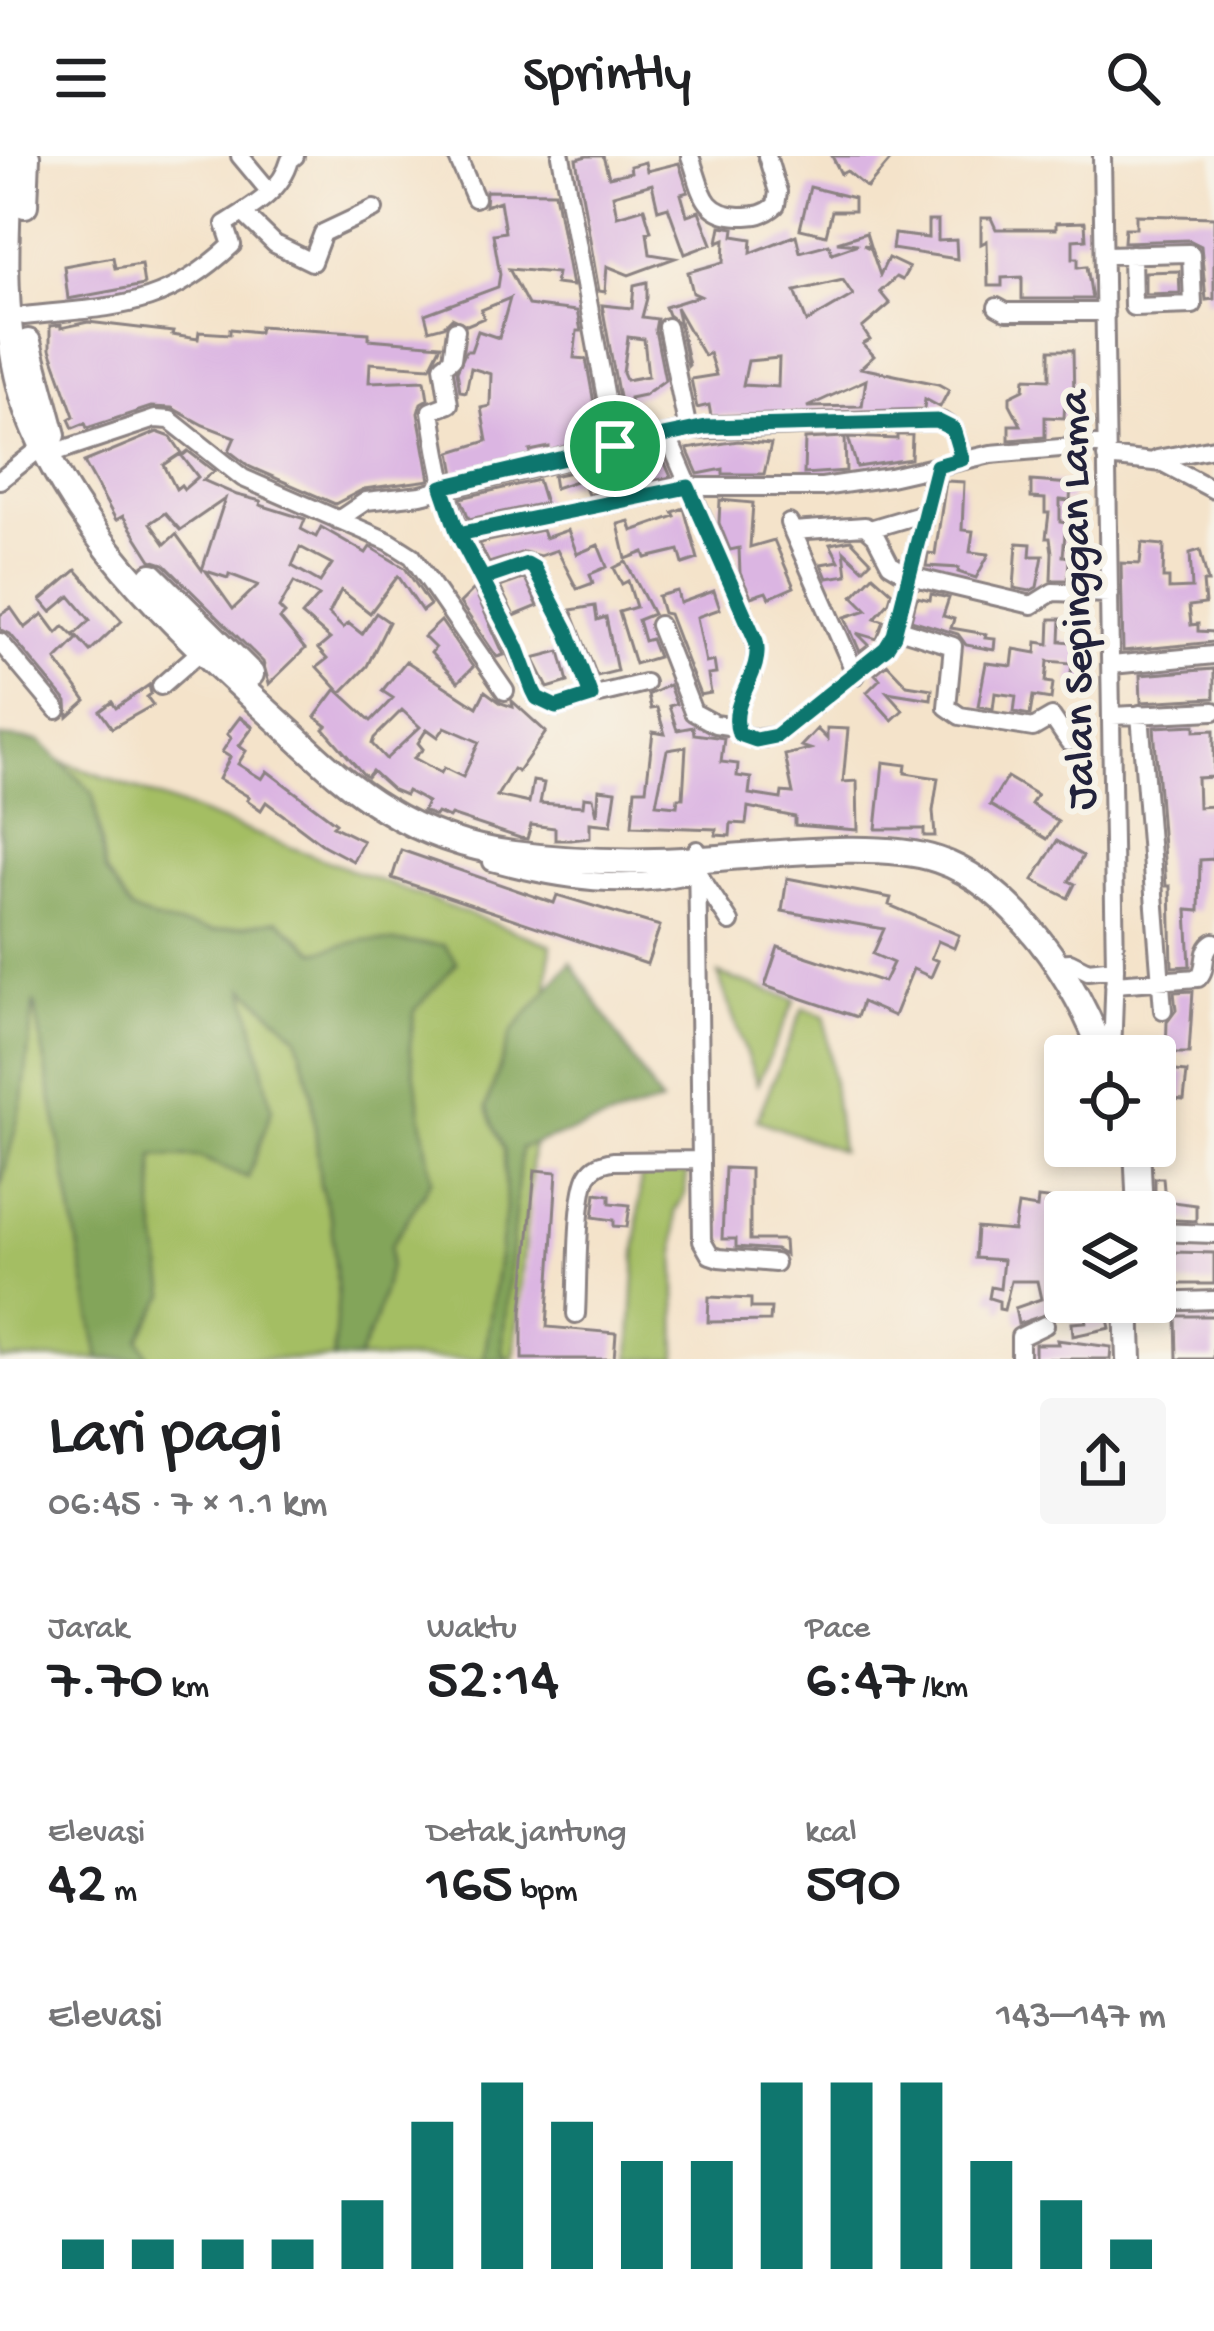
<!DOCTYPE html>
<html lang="id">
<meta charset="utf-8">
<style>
:root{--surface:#fff;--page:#f6f6f6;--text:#202124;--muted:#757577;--accent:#0f766e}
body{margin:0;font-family:"Gochi Hand",sans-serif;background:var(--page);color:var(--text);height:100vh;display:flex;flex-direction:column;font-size:45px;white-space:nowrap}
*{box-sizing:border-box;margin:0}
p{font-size:39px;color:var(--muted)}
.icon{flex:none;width:66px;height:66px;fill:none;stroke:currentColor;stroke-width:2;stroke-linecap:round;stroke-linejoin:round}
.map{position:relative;height:1203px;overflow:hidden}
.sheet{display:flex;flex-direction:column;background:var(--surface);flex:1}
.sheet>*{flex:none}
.tools{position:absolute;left:1044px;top:879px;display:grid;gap:24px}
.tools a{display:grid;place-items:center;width:132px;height:132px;border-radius:12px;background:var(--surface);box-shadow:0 6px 18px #0003;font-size:60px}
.pin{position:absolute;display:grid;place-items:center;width:102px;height:102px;color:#fff;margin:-51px;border:6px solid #fff;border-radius:50%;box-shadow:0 3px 12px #0007}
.round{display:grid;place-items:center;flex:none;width:126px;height:126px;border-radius:12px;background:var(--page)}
.summary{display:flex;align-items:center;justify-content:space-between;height:204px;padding:0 48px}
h1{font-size:66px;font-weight:600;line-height:90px}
.metrics{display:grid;grid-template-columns:repeat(3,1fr);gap:18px;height:204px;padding:12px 48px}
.metrics div{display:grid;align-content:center}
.metrics b{font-size:60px;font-weight:600}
.metrics small{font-size:33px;font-weight:400}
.metrics p{font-size:33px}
.chart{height:336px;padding:24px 48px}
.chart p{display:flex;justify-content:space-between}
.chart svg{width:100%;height:216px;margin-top:12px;stroke:var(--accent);stroke-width:6}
header{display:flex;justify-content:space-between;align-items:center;height:156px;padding:0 48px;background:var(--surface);font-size:54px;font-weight:600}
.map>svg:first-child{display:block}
.green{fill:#a4be64;stroke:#637050;stroke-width:3}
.forest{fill:#83a55a;stroke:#52644a;stroke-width:3}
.building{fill:#dbb5e2;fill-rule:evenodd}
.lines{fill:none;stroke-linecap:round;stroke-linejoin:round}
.minor-casing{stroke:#8b8282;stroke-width:22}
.highway-casing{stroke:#8b8282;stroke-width:30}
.minor{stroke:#fff;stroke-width:16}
.highway{stroke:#fff;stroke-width:24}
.route-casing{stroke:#fff;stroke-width:24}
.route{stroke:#0f766e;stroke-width:15}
.labels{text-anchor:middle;stroke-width:12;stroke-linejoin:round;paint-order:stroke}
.street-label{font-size:45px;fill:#22223b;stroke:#f7f3e8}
</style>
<header><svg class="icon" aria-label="menu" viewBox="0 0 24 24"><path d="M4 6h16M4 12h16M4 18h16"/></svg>Sprintly<svg class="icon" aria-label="search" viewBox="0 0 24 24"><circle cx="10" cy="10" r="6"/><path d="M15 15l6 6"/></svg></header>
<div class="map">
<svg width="1214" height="1203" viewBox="0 0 1214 1203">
<rect width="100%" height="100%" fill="#f7f3e8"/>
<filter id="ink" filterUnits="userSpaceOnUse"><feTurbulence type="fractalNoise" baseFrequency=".00833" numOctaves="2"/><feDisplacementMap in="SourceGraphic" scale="24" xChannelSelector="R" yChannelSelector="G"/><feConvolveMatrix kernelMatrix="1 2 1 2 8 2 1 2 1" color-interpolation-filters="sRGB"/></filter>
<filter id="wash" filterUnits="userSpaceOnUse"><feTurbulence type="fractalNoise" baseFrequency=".004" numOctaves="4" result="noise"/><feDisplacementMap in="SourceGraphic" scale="48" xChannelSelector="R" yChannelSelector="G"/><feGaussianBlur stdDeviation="2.7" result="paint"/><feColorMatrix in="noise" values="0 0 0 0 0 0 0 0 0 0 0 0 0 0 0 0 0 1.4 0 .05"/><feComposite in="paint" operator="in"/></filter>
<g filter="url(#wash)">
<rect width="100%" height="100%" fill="#f4e3ca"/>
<path class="green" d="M0,582L551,789L514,1203H0Z
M718,818L795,844L757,928Z
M803,852L825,860L841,995L757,964Z
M687,1014L685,1038L675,1055L677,1203H630L641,1015Z"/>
<path class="forest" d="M0,581L40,585L93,637L105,715L132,755L162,766L214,775L278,764L316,796L363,784L444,789L457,807L415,854L410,890L432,1023L391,1090L390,1110L375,1165L358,1203H333L338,1141L331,1064L320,1029L312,937L297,880L245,832L272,953L248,1022L199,1001L154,1000V1058L166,1139L139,1183L149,1203H99L34,845L23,943L0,1034Z
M571,806L661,947L521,992L502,1195L508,1203H484L506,1053L504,994L486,951L511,877Z"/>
<g id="blocks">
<path class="building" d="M587,0H603L609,21L631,16L630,10L645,6L647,15L679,7L688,36L681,38L687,59L699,55L712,88L685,98L668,51L658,54L652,28L613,39L617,60L644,52L651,75L647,76L650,98L675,102L629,119L607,110L605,136L599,135L576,3Z
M832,0H894L867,32L847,15L841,18Z
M810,31L854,42V55H832L826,79L800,73Z
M486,35L555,36L572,130L555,128L557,117L509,113L528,149L577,155L581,175H577L574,202L586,203L600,280L549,295V291L530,295L531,299L455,318L451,296L487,285L481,252L490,250L491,218L471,212L466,236L460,235L457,215L466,195H471L478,175L499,182L510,142L481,154L484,162L467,169L452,162L444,170L429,174L425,158L498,131L500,118L493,78L505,76L500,45L485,50Z
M1136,59L1214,61V143L1206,144L1201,90L1189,84L1124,86L1125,72H1136Z
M981,62H991L996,73H1056V67L1085,66L1086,83L1073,84V102H1078V111L1087,110L1092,143H1022V121L1002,122V130H988L987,85L981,88Z
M928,65H938V85L956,84L957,103L892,93L894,78L928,82Z
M721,70L734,72L733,80L752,83L751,97L796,79L800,96L829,88L832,97L858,88L837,86L866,77L870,90L863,89L871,93L880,119L888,102L909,112L902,124L896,121L880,136L890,148L862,172L870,184L863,188L874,200L861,212L938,228L949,234L940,251L925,243L924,253L711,260L709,249L697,252L691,223L716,219L709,197L704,200L676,151L689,209L688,210L679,167L668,159L665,151L700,140L693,137L688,116L724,106L725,83L718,86ZM843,124L853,139L807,166L795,135ZM779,202L778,231L743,229L748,205ZM866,224L862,250L807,251Z
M113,101L115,112L141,108L144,129L68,143L64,110Z
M1179,115L1180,137L1145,138V116Z
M647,126V142L642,161L657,163L655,174L665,224L644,239L630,242L632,268L624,269L602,149L632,152L634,129ZM628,181L644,183L648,220L626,224L623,217Z
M88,166L173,176L172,179L198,183L199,176L230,178V173L259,176L260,170L275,171L369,177V183L441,189L430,211L370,207L369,226L425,224L428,243L421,247L418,257L430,324L364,333L335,348L250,311L229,295L235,281L203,269L172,252L151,251L87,272L85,267L73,272L69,263L74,260L50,193V170L61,169V172Z
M1050,194H1073L1074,245H1065L1064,262L1045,261V281L1009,284V269H1021L1010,248V240L1024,233L1025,222L1050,223Z
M157,276L171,281L182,297L164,309L176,333L181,329L184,333L198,321L182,300L188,295L214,315L203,324L237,339L261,345L260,349L305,363L301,373L316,381L321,371L366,397L370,391L405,412L430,449L422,455L398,420L370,457L341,434L329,458L343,472L348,467L362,478L376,457L389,466L367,510L341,537L317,511L327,503L318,493L330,483L302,459L319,440L294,426L279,452L285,458L280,463L305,493L269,528L263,506L164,408L151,404L123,360L116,364L84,306ZM225,343L202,414L176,378L165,388L150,367L165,357L180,374ZM300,391L332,408L320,426L292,410ZM206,415L228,422L229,418L258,429L233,453Z
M897,279H912L911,303L857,311L848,281L897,283Z
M845,281L846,315L804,318L805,283Z
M738,285L771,288L764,318H723V313L698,318L687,293Z
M660,296L671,321L588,339L582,323L555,332L553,320Z
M538,324L545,347L469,363L461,342Z
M946,325L964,326L962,374L973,375L970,396L989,398L976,422L958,416L959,412L926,410L928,397L935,398Z
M1031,325L1071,328L1070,345L1060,344V366L1066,367L1063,400L1069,401L1068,424H1051L1052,396L1050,382H1046L1049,357H1045V343L1031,342Z
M720,344L753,347L750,391L774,384L794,431L769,442L766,436L751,441L740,417L739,392L730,394L719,367Z
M684,352L698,403L683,408L679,394L646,402L644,396L626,403L618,368L629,365L632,375L675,360L673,356Z
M542,374L545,382L568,374L577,398L598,389L607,411L590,418L593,427L577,433L557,394L540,400L524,396L489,407L479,387Z
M851,384L871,405L863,413L844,395L847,419L827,422L821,408L839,405L830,388Z
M1017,387L1031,388L1030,400H1043L1037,431L1030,435L1014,432Z
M1142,387L1164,389L1163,422H1169V433L1192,432L1190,397L1200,394L1208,426H1203L1205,448L1189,450L1191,469L1198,468V475L1214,476V486L1123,495L1121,407L1140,408Z
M626,406L653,458L638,464L644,485L651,483L658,501L635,508L619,456L636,451L628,425L622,428L614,412Z
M76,414L122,465L90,495L75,478L90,464L70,440L51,456L41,444Z
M873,419L892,436L889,446L875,462L884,465L877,483L857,477L869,489L860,496L845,461L867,454L853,440Z
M525,422L538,450L514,460L500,431Z
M474,433L504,499L497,501L460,447Z
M677,435L680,447L714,435L720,453L697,461L706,507L714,505L716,518L708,519L711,537L700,539L669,458L663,457L658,440Z
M931,438L949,442L943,460L954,463L951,472L986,478L985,482L995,483L994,494L966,489L958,478L911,464L917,441L930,444Z
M595,450L597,464L606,461L617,515L597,520L571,454Z
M11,452L25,472L43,458L57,477L64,470L77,483L56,504L86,545L68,561L67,546L10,478L0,473V459Z
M1050,463H1061L1060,485L1092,488L1091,529L1070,527L1072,507L1048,505L1046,526L1053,527L1051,543L1033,540L1030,559L1014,556L1016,540L995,537L993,553L978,550L986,507L1012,510L1014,493L1036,497L1037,486L1049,488Z
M441,465L473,511L458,526L431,497L435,492L424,481Z
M560,495L568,526L548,532L533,502Z
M406,505L477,551L485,535L501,547L513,551L512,545L546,576L518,616L513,613L497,640L529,647L533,625L544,627L540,647L583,650L584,641L593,642L597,659L599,633L616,635L611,669L590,667V682L571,684H555V672L531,669L527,683L520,682L451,659L449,662L437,657L435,660L423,655L427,646L407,635L405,639L393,634L372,615L367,621L363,618L324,573L327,570L315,561L336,533L371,565L393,542L382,535ZM402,554L420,571L386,603L372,588L374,582ZM445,571L479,586L463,621L444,612L441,617L414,602L423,593L418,587L427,573L438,581Z
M887,508L907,529L932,533L931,543L887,536L903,554L892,564L867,536L880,523L875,518Z
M1214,513V542L1141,546L1140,519Z
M149,529L151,538L147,541L153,549L112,572L100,555L112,546L116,552Z
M669,529L676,548L669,550L677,574L693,571L694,578L724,582L721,606L738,608L737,620L751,622L749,638L781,643L782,636L793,637L785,599L810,593L801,590L817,573L827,583V572L848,573L843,626L857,625L858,674L795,669V661L748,651L746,668L731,667L730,680L716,679V673L632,670L635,633H646L653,576L665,578L657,552L651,553L648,539ZM686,591L683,642H678L677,650L656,648L667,594Z
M240,561L253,571L239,590L246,595L238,608L262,623L267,615L336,667L333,670L363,685L353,705L323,689L266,646L261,654L247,644L249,641L219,623L230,601L222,596L231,582L227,578Z
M1195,569V575L1214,574V621L1197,622L1198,651L1214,650V703L1200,704L1199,755L1187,754L1190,810L1172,811L1170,730H1166L1154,571Z
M883,606L906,609L905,617L938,622L933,655L935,680H924V673H876Z
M1007,621L1037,639L1031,648L1058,666L1047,683L990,649Z
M1057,685L1083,700L1069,725L1075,728L1068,742L1033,724Z
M401,694L554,747L557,739L660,770L647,808L392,722Z
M787,722L891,742L889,749L959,779L954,792L938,785L931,802L938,805L931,821L913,813L894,860L862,846L857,861L765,830L778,791L884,826L893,807L873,798L884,773L782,755Z
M1193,835L1189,897H1166L1167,866L1176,854L1174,836Z
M1155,913L1187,916L1184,944L1155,941Z
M725,1012L750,1013V1084H784L785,1099L776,1094L736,1091V1083H722Z
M535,1014L557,1016L547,1171L616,1177L614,1203H522V1156Z
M1155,1022H1163L1165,1045L1196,1049V1065L1155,1063Z
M596,1037L610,1039V1047L630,1049L627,1071L614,1070V1064L593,1061Z
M1038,1042L1065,1045V1152L1018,1168L1015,1152L1041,1143L1037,1125H1011L1004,1154L999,1153V1145L989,1142L991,1131L1000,1133L1003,1104L975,1102L977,1072L1014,1075L1018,1049L1037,1052Z
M1174,1096L1214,1097V1128H1174Z
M709,1141L751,1143V1152H771L770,1165L708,1166Z
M1082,1146H1105L1104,1160L1107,1159L1110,1172L1073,1180L1072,1167L1086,1166Z
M1176,1160H1214V1203H1177Z
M1057,1184L1111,1191L1110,1203H1035V1188H1058Z"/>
</g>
</g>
<g filter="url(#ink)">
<use href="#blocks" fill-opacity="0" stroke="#8b8282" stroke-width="3"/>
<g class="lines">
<g class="minor-casing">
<path id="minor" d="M240,0L270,36
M457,0L475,42
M561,0L615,290
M690,0C702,32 701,59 740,60C756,60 765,59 776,49L778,36L767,0
M1102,0L1115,812L1112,900
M243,57L275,88L312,106L323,77L374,53
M1105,99L1189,97L1191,98L1193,149L1133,151L1132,98
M997,151L1006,156H1105
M24,160C114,150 162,155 232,89L225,68C251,52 282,35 290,4L295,0
M667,171L688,274
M456,174L452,203L443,210L449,248L431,255C441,324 449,362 483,423L527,408L534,412L567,475L591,540L645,527
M667,279L756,486C763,519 727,545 739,578L756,583L776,580L886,492L894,479L937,310
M59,295L155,263L170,264L243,322L390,386L412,400L505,535
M1106,301L1163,307L1214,334
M1157,303L1214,292
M0,324L42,291
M338,364L366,345L421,339L688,274L941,265L953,273L963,303
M789,367L856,519
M870,373L924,357
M793,375L865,370L875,379L890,408L910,420L1032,449L1053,436L1110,438
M458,378L689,331H822L890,321L991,298L1106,288
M483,423L537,541L556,551L591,540
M659,469L693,556L715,568L735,571
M896,472L953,490L947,551L960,560L1033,572L1052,561L1069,586
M0,486L57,554
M1112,509L1214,499
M161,530L201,495
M1140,558L1163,854
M1112,560L1214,555
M697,694L702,1085L710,1099L719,1102L775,1107
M492,706C558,724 631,736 697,716L730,766
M1055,807L1070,806L1088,815L1115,812
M1114,828L1198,822C1209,812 1200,794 1214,786
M1155,1076L1214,1078
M1155,1146L1214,1144
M576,1158C578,1130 576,1039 588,1019C594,1009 602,1007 613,1005L701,1004
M1020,1203V1181L1045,1169"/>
</g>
<g class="highway-casing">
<path id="highway" d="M10,0C6,79 0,168 24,244C67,372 170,466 267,555C305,589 341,627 385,653C424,677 468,692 513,698C574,706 642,707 703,703C767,699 880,684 938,704C1013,729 1079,828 1103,900
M25,49L27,0
M28,186L53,279
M152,420L251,518
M1137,990L1140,1056
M1127,1146L1129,1203"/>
</g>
<use href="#minor" class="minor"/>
<use href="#highway" class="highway"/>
</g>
</g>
<g class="lines" filter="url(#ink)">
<g class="route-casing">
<path id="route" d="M615,290L442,331L458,378L517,491L533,534L537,542L556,551L591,540L567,475L534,412L527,408L483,423L458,378L688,331L756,485C764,519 727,544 739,578L756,584L776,580L886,492L894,479L937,310L962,303L953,273L937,265L706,271L615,290"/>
</g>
<use href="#route" class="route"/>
</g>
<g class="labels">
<g class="street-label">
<text transform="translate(1073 444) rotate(-91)" y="16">Jalan Sepinggan Lama</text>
</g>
</g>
</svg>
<div class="tools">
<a><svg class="icon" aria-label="locate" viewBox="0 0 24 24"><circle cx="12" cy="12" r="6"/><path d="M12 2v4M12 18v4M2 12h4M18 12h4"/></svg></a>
<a><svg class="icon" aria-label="layers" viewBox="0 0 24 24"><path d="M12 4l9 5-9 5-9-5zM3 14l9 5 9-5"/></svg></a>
</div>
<div class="pin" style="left:615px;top:290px;background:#1e9e55"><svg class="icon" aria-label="arrive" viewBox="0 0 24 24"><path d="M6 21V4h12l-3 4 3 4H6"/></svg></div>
</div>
<section class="sheet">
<div class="summary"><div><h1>Lari pagi</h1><p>06:45 · 7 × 1.1 km</p></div><a class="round"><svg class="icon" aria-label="share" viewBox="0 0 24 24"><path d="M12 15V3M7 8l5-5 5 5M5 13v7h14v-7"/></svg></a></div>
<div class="metrics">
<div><p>Jarak</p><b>7.70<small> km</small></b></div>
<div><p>Waktu</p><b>52:14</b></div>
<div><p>Pace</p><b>6:47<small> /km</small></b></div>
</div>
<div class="metrics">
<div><p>Elevasi</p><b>42<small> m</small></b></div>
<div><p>Detak jantung</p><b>165<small> bpm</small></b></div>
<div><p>kcal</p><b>590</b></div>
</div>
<div class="chart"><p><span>Elevasi</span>143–147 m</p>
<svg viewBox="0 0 160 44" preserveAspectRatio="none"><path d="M5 44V38M15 44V38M25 44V38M35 44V38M45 44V30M55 44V14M65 44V6M75 44V14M85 44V22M95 44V22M105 44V6M115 44V6M125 44V6M135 44V22M145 44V30M155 44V38"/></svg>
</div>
</section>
